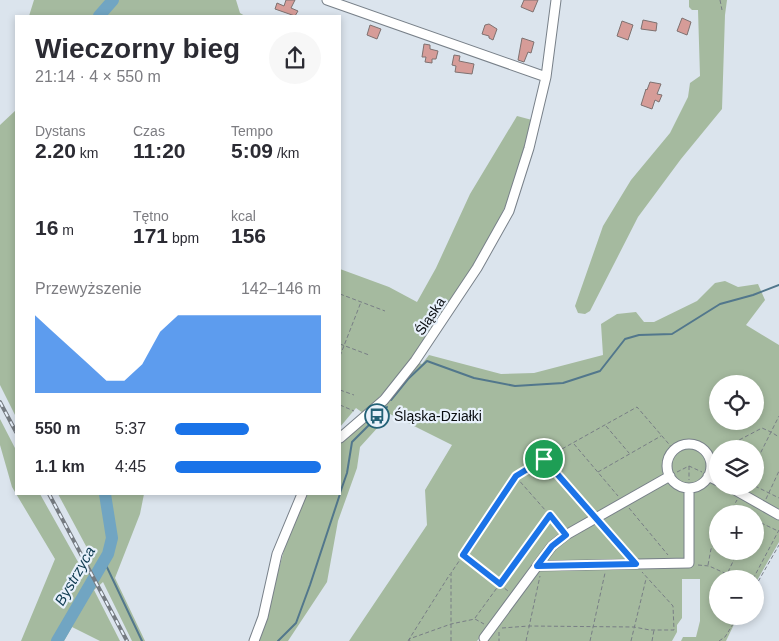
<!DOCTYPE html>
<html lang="pl">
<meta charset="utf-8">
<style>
:root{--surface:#fff;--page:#f7f7f7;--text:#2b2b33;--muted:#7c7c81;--accent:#1a73e8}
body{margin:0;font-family:Helvetica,sans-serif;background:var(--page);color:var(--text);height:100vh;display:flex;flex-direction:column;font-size:19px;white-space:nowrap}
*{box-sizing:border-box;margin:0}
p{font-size:16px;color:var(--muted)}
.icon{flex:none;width:28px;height:28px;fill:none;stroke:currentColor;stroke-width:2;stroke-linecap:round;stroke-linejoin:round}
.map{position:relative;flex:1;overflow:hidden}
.sheet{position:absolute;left:15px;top:15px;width:326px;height:480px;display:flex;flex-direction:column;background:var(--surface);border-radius:0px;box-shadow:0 2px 8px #0003}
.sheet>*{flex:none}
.controls{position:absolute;left:709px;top:375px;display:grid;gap:10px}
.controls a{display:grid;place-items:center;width:55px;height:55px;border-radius:50%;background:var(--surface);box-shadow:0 2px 8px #0003;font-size:25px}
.pin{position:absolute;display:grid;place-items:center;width:42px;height:42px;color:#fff;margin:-21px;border:2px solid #fff;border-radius:50%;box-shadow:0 1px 5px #0007}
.round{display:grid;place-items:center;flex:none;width:52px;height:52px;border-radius:26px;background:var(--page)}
.overview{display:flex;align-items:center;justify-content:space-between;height:85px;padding:0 20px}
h1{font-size:28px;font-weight:700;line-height:38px}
.stats{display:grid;grid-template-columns:repeat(3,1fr);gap:8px;height:85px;padding:5px 20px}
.stats div{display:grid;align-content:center}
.stats b{font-size:21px;font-weight:700}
.stats small{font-size:14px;font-weight:400}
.stats p{font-size:14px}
.chart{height:140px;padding:10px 20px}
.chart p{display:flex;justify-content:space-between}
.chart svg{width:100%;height:90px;margin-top:5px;fill:var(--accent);opacity:.7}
ul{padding:0 20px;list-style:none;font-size:16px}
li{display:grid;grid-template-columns:80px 60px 1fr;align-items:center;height:38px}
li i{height:12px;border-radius:6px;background:var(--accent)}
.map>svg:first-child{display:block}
.green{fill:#a5ba9f;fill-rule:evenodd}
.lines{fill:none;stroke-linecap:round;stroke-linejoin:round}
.stream{stroke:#52778c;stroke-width:2}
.river{stroke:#71a5c2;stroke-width:12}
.building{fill:#d69c98;stroke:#7e7170}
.minor-casing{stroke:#788089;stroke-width:11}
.path{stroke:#787e85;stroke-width:1;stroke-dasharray:4 2.5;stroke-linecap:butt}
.minor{stroke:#fff;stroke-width:9}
.rail-casing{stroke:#757b81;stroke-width:4}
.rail{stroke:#e8f1fb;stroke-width:2;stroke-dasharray:5.5;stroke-linecap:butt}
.route-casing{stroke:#fff;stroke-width:10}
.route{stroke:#1a73e8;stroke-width:6}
.labels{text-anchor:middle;stroke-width:4.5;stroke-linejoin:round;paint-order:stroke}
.street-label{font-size:14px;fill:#090c0f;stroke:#e8f1fb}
.poi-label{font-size:14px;fill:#090c0f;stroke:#e8f1fb;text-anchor:start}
.water-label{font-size:15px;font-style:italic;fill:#0f3b50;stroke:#e8f1fb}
</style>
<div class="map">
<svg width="779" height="641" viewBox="0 0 779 641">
<rect width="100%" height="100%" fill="#dbe4ed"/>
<path class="green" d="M34,0H236L240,13L245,16H29Z
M689,0H727L725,15L722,109L681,159L638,217L590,311L585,314L578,313L575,306L603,226L631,180L670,133L688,97L690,83L700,76L698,10H692L689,7Z
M16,110V417L0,385V125Z
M517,116L532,120C524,147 519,175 508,200C491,240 467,276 443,312C419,347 395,385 363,413L356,408L340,427V269L389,287L417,302L436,268L470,194Z
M725,281L738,287L758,284L765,300L746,325L779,345V542L755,584V579H718V616H738L726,641H681L683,637H696L700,621V579H682V618L677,625V632L672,641H485L481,636L477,641H349L427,525L425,490L452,445L390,414L360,447L357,468L338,521L327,582L288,641H259L289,532L307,494H340V443L391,400L419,363L422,364L429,355L501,374L534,373L603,355L601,324L617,314L636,312L644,322H654L697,301L715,283ZM718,384H755V421H718ZM687,441C707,443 722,460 710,479C685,518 633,453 687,441ZM718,449H755V486H718ZM718,514H755V551H718Z
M0,419L16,450V494H40L82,569L86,546L58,494H144L140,514L115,578L145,641H132L103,582L94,590L120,641H100L72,627L64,641H21L55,559L12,487L0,445Z
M670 466a19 19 0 1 1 38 0a19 19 0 1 1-38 0Z"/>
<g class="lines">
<path class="stream" d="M391,400L408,379L427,361L474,378L515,386L563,383L600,371L625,339L639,335L672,334L720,304L753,295L779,285
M340,493L347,473L352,442L387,407
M104,561L142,641
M278,641L296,623L310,585L340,494"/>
<path class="river" d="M99,16L113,0
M57,641L108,554L112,538L105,494"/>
</g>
<path class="building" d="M286,0H295L291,8L298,11L295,16L275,9L277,3L284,6Z
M524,0H538L533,12L521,7Z
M682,18L691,22L687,35L677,31Z
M643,20L657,23L656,31L641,29Z
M622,21L633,25L628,40L617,36Z
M489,24L497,29L493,40L489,38V36L482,34L485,25Z
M370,25L381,29L377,39L367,35Z
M522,38L534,42L531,53L528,52L524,62L518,60Z
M424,44L430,45V49L438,51L436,59H432V63L425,62L426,57H422Z
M454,55L460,56L459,61L474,64L472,74L455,72L456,66L452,65Z
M650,82L661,84L657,94L662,95L659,102L655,100L652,109L641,105L646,89L647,90Z"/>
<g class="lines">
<g class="minor-casing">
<path id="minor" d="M327,0L546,77
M340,438L384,400L415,361L477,268L509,211L529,148L546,77L556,0
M667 466a22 22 0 1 1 44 0a22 22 0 1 1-44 0Z
M708,476L718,481
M728,486L779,515
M537,566L689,563V488
M484,638L552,546L566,535L670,476
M254,641L263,617L277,554L302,494"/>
</g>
<path class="path" d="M720,0L722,10
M340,294L385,311
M340,344L369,355
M340,356L361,302
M340,390L354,395
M340,405L354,411
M606,426L629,453
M574,444L618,496
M722,449L762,428L771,432L779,416
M708,456L718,451
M755,464L771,432L779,437
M689,466V480
M598,472L661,436
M677,472L689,466L702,472
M516,477L561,528
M755,486L779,498
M766,499L779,471
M629,508L668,555
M733,508L744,514
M590,512L544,459L637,407L674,450
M729,514L737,500
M755,519L758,513
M755,520L778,531
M600,525L628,555
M464,556L508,591
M698,565L709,566L738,579
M708,565L711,549L718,536
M728,572L738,551
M753,579L779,530
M755,587L779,545
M475,618L550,515
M502,628L529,626L634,627L650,630H674L673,606L642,572
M499,632V641
M408,641L450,574
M410,641L409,639L451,624L475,619L484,624
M451,641V573L516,477L543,460
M526,641L540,576
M590,641L605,573
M631,641L646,579
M652,641L654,630
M719,641L725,637L738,616"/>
<use href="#minor" class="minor"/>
<g class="rail-casing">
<path id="rail" d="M0,402L16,432
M49,494L127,641"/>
</g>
<use href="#rail" class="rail"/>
</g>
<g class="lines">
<g class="route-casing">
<path id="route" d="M544,459L636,564L537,566L552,546L566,535L550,515L500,584L463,555L516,476Z"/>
</g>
<use href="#route" class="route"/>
</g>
<defs>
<g id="bus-ring" transform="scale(1.25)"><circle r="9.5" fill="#e8f1fb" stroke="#236177" stroke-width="1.5"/><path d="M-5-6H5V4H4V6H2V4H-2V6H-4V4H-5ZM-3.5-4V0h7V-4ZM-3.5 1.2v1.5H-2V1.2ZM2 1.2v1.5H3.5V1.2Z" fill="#236177"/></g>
</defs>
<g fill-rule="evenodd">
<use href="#bus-ring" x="377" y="416"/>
</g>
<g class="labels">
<g class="street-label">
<text transform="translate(430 316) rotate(-56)" y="5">Śląska</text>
</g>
<g class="poi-label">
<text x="394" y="421">Śląska-Działki</text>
</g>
<g class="water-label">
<text transform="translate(75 576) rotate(-60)" y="5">Bystrzyca</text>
</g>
</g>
</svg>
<div class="controls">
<a><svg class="icon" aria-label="locate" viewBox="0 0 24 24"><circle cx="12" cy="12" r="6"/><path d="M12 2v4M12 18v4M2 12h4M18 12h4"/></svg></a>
<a><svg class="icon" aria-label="layers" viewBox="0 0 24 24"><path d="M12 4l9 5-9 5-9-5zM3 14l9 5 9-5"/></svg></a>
<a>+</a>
<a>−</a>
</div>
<div class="pin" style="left:544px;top:459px;background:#1e9e55"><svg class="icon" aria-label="arrive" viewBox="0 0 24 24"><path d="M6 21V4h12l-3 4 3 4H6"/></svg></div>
<section class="sheet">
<div class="overview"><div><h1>Wieczorny bieg</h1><p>21:14 · 4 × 550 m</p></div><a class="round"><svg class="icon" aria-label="share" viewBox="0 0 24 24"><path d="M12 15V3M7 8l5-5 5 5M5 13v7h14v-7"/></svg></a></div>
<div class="stats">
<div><p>Dystans</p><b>2.20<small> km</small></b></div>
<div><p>Czas</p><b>11:20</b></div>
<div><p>Tempo</p><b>5:09<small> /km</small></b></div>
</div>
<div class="stats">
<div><b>16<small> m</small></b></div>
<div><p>Tętno</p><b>171<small> bpm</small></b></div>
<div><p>kcal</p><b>156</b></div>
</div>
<div class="chart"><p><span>Przewyższenie</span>142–146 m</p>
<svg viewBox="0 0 160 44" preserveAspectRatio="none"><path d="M0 44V6L10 14L20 22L30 30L40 38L50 38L60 30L70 14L80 6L90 6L100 6L110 6L120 6L130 6L140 6L150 6L160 6V44z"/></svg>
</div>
<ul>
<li><b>550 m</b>5:37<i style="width:51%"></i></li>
<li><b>1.1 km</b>4:45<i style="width:100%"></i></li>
</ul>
</section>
</div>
